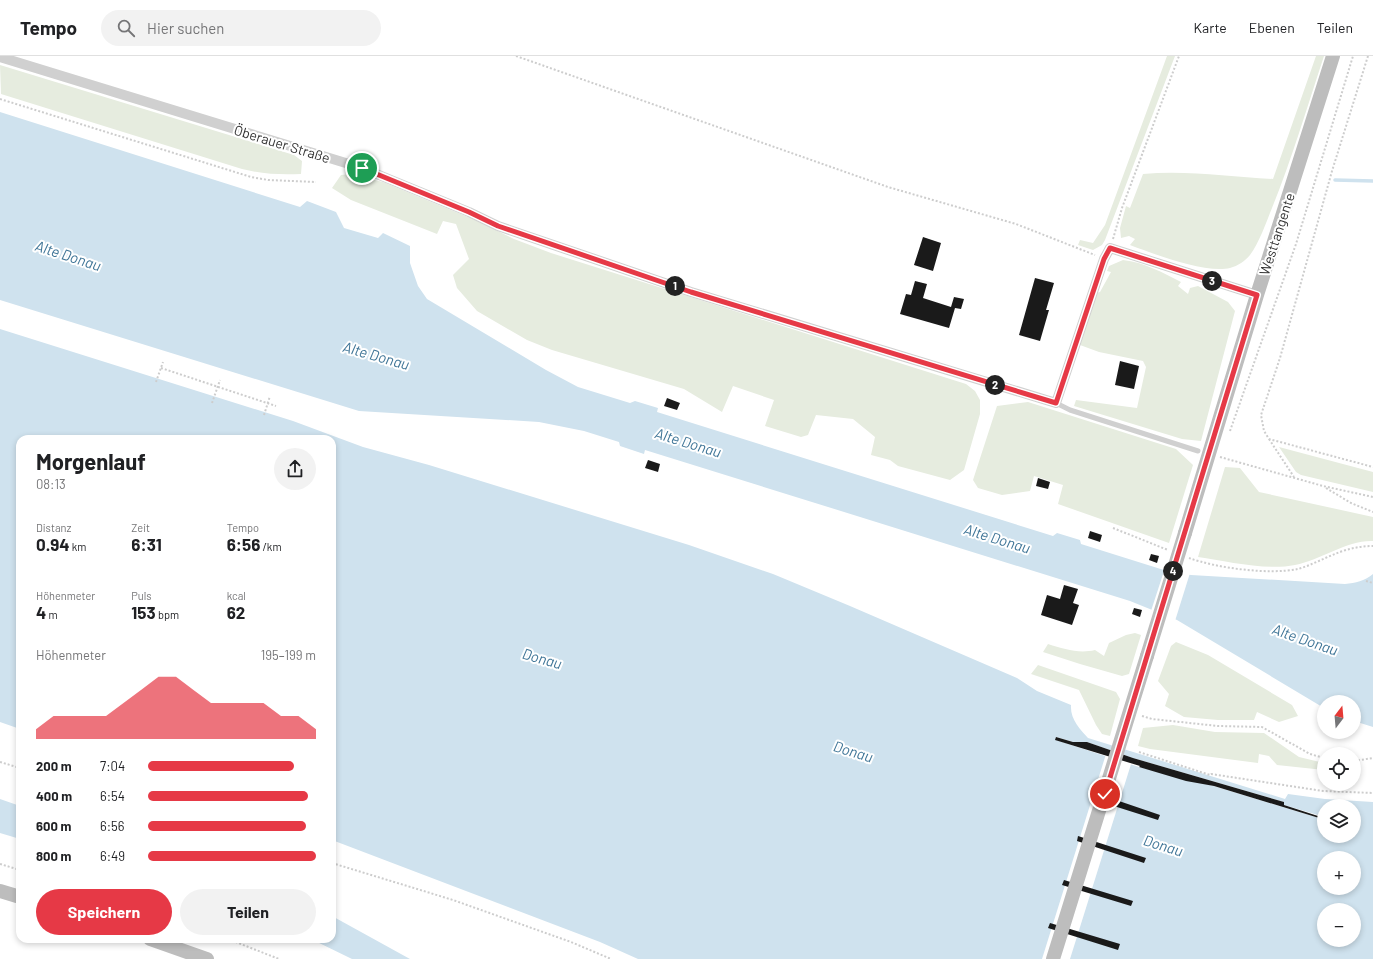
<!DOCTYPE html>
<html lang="de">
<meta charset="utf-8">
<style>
:root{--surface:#fff;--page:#f2f2f2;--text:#202124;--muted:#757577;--line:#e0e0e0;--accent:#e63946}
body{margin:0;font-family:Barlow,sans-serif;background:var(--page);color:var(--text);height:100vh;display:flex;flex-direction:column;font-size:15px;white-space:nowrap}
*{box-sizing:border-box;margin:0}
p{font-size:13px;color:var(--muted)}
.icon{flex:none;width:22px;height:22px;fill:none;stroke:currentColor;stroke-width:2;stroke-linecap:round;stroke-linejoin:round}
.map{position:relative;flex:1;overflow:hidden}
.drawer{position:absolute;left:16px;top:379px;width:320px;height:508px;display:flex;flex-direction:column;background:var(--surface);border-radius:12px;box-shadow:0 2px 6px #0003}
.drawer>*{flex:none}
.needle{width:26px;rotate:16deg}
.buttons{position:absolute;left:1317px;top:639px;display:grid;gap:8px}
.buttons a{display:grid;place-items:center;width:44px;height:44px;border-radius:50%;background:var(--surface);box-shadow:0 2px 6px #0003;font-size:20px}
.pin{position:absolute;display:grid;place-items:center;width:34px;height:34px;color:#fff;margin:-17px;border:2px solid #fff;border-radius:50%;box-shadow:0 1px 4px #0007}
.km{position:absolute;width:20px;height:20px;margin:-10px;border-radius:50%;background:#222;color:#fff;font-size:11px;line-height:20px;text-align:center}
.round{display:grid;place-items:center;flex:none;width:42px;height:42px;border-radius:21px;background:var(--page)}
.head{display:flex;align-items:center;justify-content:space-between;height:68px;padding:0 20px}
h1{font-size:22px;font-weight:700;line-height:30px}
.figures{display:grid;grid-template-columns:repeat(3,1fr);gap:6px;height:68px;padding:4px 20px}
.figures div{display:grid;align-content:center}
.figures b{font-size:17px;font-weight:700}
.figures small{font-size:11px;font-weight:400}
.figures p{font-size:11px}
.chart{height:112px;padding:8px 20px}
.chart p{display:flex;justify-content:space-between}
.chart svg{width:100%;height:72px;margin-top:4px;fill:var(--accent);opacity:.7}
.button{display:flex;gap:8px;margin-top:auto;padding:8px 20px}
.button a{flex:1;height:46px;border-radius:24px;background:var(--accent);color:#fff;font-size:16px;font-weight:700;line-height:46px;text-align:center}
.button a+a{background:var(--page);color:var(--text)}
ul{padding:0 20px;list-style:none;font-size:13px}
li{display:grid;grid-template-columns:64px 48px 1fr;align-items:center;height:30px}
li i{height:10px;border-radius:5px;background:var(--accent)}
header{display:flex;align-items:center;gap:24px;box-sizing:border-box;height:56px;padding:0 20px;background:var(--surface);border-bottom:1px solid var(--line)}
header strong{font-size:19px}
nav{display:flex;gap:22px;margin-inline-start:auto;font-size:14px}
.search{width:280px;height:36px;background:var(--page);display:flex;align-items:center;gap:10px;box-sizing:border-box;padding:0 14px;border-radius:22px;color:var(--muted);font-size:15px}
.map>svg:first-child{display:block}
.green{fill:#e6ecdf}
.water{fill:#cfe2ee;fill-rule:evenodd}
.pier{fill:#fff}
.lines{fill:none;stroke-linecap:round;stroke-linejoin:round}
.stream{stroke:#cfe2ee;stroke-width:3.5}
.building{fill:#1a1a1a}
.path{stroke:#cdcdcd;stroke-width:2;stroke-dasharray:2 2;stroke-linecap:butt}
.lane{stroke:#d0d0d0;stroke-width:5}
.street{stroke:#d0d0d0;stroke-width:10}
.secondary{stroke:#bdbdbd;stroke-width:14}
.secondary-bridge{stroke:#bdbdbd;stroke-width:14}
.route-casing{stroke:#fff;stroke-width:8}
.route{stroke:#e63946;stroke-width:5}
.labels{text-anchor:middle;stroke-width:4;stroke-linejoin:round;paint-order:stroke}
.street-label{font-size:14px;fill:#333;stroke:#fff}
.water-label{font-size:15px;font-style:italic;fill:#3f7597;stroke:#fff}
</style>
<header>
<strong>Tempo</strong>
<div class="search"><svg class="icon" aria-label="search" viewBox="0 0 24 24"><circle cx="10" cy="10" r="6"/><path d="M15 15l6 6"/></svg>Hier suchen</div>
<nav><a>Karte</a><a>Ebenen</a><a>Teilen</a></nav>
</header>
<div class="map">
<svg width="1373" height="903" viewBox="0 0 1373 903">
<rect width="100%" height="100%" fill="#fff"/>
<path class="green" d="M1167,0H1175L1105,184L1102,189L1093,194L1078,189L1080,184L1093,187L1105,169Z
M1316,0H1324C1307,51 1292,103 1272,152C1266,167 1259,187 1250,199C1245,205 1238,210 1230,212C1206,218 1154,198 1130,189L1135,183L1129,180L1121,182L1120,172L1126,150L1130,152L1143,118C1187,114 1230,121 1273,123Z
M0,9L294,99L302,105L301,118C280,119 262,118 242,113L1,38Z
M351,118L383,126L424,143L473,163L514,183L551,197L966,328L975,335L980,344V358L964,414L950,424L898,410L890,404L871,399L875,381L853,363L816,359L808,379L801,381L765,370L774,344L733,330L722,356L684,333L552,294L527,284L477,255L457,232L453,219L469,203L456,168L443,165L437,178L351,144L332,132L341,119Z
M1123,204C1144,206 1163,217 1181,226L1178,230L1188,238L1190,232L1198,230L1228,246L1235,255L1201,385L1182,383L1074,350L1076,344L1137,352L1146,311L1143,305L1099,296L1080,289L1096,237L1100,236L1111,216L1107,215L1109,210Z
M1028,346L1176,393L1193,409L1169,487L1058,448L1063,429L1034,420L1030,435L1002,439L978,432L973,424L997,350Z
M1279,391L1373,416V436L1301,419L1296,416Z
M1225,411L1240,412L1259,436L1373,461V485C1347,484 1321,504 1295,509C1266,515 1226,505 1198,501Z
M1135,577L1141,579L1129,618L1122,620L1080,608L1043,596L1048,588C1064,593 1079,598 1095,594L1104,600L1109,587L1126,579Z
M1176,586L1208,599L1292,649L1298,660L1279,666L1257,656L1254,664H1218L1184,661L1165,650L1169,638L1158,625L1171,590Z
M1038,609L1116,636L1120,643L1110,680L1102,678L1096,669L1079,634L1031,618Z
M1173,669L1215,676L1264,677L1299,701L1324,707V714L1277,709L1269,700L1259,698L1258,707L1150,693L1138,690L1143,672Z"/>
<path class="water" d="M0,56L300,151L307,145L336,156L344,172L378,182L383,177L410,190V207L418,230L427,243L546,314L578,331L630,347L635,345L658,352L657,356L1053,480L1057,477L1080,484L1081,488L1167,515L1191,519L1345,528C1356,527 1364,525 1373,518V671L1354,665V646H1324V652L1177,564L1130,545L645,394L644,398L620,390L619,386L584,375L539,366L359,355L0,244Z
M0,273L293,365L363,391L429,409L689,489L773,518L850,550L1017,622L1037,635L1071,649C1070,663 1080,673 1088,682L1285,743L1288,738L1325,743L1373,746V903H638L600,886L332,784V383H20V673L0,666ZM1056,681L1073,686H1087L1133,702L1284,746V749L1318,759L1319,762L1214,730L1139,711L1056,684ZM1324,750H1354V780H1324ZM1324,802H1354V832H1324ZM1324,854H1354V884H1324Z
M0,743L20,750V783L0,777Z
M332,860L410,903H352L311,883H332Z"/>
<path class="pier" d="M1165,512L1190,517L1175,565L1151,555Z
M1106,698L1132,705L1070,903H1042Z"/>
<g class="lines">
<path class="stream" d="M1335,124L1373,125"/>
</g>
<path class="building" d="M923,181L941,187L933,215L914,209Z
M1035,222L1054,227L1046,254H1049L1040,285L1019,279Z
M915,225L927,228L923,242L951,251L954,241L964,243L961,253L955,252L949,272L900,258L906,238L911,239Z
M1120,305L1139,310L1134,333L1115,329Z
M667,342L680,347L677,354L664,350Z
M648,404L660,408L658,416L645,412Z
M1038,422L1050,426L1048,433L1036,430Z
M1090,475L1102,479L1100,486L1088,482Z
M1151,498L1159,500L1157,507L1149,504Z
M1064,529L1078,533L1073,547L1079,549L1072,569L1041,559L1047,539L1060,543Z
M1134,552L1142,554L1140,561L1132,558Z
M1056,681L1073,686H1087L1133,702L1284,746V749L1318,760L1319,762L1214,730L1186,725L1139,711L1140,710L1055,684Z
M1092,737L1119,745L1160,759L1158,764L1117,751L1090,741Z
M1078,780L1146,802L1144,807L1077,785Z
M1064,824L1133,845L1131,850L1062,829Z
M1050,867L1120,888L1118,894L1048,872Z"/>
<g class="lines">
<path class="path" d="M516,0L888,131L1016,168L1095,199
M1368,0L1332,115L1280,302L1261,359L1264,375L1269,383L1373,411
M0,43L251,121L268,124L316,126
M1113,183L1122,152L1179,0
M161,312L276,350
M156,326L163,306
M212,347L220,324
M264,359L270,340
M1230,375L1296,188L1353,0
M1269,383L1294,421
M1220,401L1323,430L1373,441
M1326,432L1351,447L1373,456
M1113,472L1168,494
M1189,502C1217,512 1268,519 1298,513C1312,509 1326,501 1340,496C1351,492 1362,490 1373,490
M1366,525L1373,527
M1142,660L1152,663L1218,670L1262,671L1310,698L1324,702
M1139,696L1210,719L1211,718L1323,735L1373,737
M1354,705L1373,702
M0,706L20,712
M332,807L453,844L571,886L611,903
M0,808L20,814
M228,883L279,903"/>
<path class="lane" d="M1056,347L1070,354L1198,395"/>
<path class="street" d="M0,1L362,112L469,156L498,170L691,236L1056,347L1104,203L1110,192L1257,239"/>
<path class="secondary" d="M1185,477L1257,239L1333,0
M0,835L20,841
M150,883L207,903
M1053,903L1147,600"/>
<path class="secondary-bridge" d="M1147,600L1185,477"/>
</g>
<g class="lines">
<g class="route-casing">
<path id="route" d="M362,112L469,156L498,170L691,236L1056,347L1104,203L1110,192L1257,239L1105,738"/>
</g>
<use href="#route" class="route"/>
</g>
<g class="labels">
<g class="street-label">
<text transform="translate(282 88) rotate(17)" y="5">Öberauer Straße</text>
<text transform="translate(1277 178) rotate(-72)" y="5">Westtangente</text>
</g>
<g class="water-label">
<text transform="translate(68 200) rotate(18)" y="5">Alte Donau</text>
<text transform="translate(376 300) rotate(16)" y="5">Alte Donau</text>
<text transform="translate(688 387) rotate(17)" y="5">Alte Donau</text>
<text transform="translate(997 483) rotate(17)" y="5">Alte Donau</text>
<text transform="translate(1305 584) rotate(19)" y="5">Alte Donau</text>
<text transform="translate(542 603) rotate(16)" y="5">Donau</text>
<text transform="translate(853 696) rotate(17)" y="5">Donau</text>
<text transform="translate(1163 790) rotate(17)" y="5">Donau</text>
</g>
</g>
</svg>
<div class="buttons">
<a><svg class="needle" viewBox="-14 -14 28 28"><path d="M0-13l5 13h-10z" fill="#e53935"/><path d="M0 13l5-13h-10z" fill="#757577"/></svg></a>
<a><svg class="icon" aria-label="locate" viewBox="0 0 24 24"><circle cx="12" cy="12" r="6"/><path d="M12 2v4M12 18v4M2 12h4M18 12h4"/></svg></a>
<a><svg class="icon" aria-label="layers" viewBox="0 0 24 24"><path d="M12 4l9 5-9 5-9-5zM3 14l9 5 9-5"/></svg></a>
<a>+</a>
<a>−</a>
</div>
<div class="pin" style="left:362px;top:112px;background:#1e9e55"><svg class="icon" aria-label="arrive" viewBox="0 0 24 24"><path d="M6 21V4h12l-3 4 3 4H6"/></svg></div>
<div class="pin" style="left:1105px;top:738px;background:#d93025"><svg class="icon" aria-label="check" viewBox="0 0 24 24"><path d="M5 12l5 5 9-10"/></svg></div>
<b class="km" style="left:675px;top:230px">1</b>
<b class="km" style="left:995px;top:329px">2</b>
<b class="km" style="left:1212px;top:225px">3</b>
<b class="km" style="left:1173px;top:515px">4</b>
<section class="drawer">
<div class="head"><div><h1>Morgenlauf</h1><p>08:13</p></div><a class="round"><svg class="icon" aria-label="share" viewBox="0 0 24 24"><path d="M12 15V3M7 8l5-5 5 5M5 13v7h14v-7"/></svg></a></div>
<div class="figures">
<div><p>Distanz</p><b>0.94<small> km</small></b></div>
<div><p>Zeit</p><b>6:31</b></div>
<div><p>Tempo</p><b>6:56<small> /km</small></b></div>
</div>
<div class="figures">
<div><p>Höhenmeter</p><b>4<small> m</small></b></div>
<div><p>Puls</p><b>153<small> bpm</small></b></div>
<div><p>kcal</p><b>62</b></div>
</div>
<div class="chart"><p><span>Höhenmeter</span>195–199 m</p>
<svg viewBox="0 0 160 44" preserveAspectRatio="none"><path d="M0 44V38L10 30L20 30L30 30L40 30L50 22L60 14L70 6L80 6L90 14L100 22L110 22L120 22L130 22L140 30L150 30L160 38V44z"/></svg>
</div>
<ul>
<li><b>200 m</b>7:04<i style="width:87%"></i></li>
<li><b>400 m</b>6:54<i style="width:95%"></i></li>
<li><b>600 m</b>6:56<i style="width:94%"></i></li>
<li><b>800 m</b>6:49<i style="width:100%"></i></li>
</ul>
<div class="button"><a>Speichern</a><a>Teilen</a></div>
</section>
</div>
